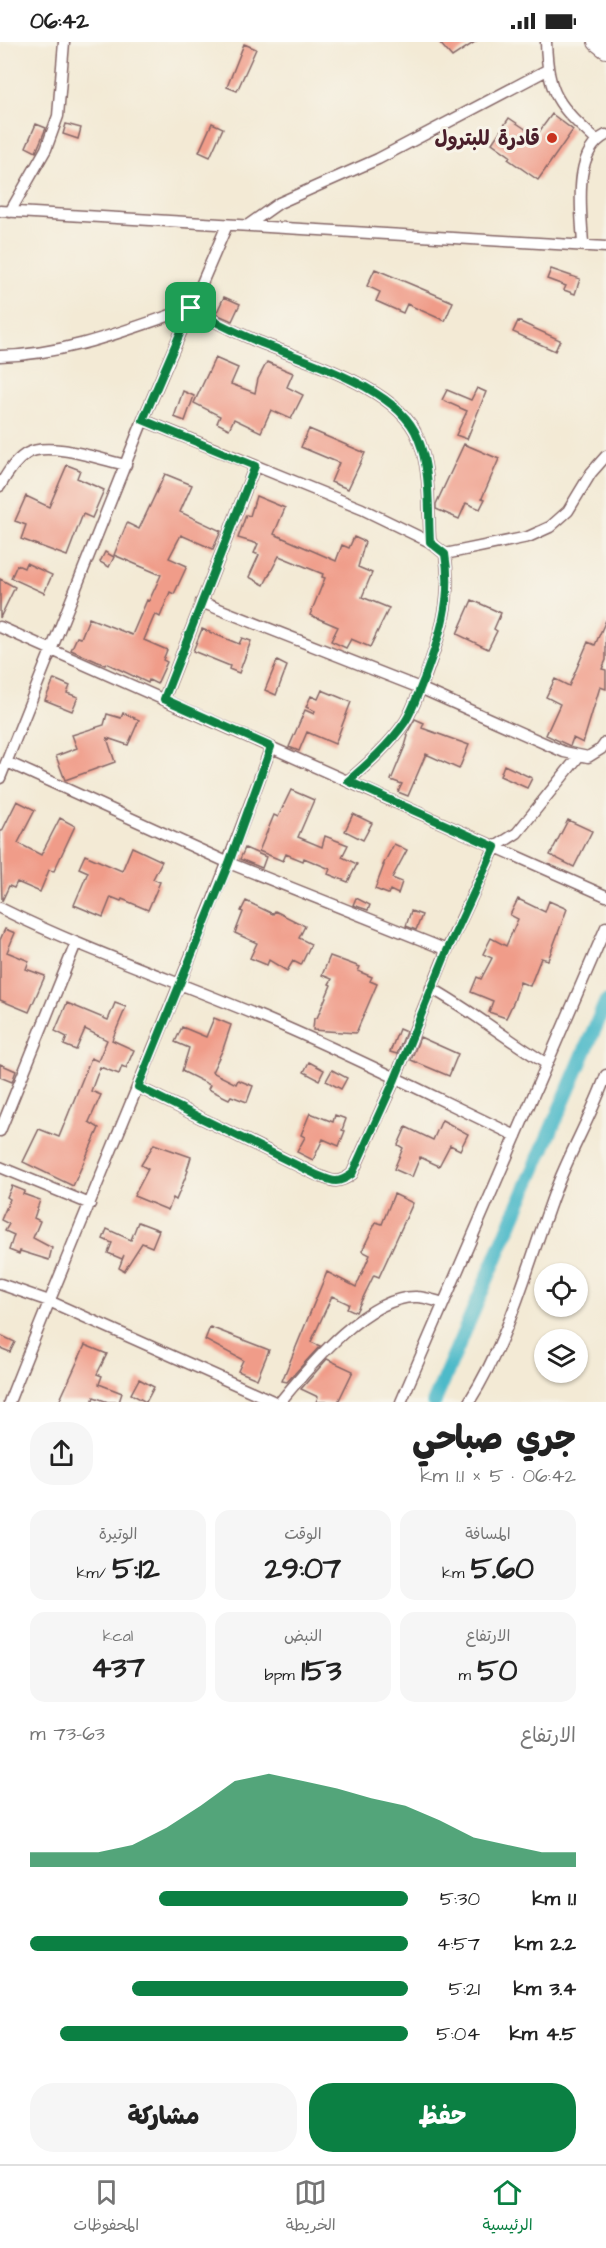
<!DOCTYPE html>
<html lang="ar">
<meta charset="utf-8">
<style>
:root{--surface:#fff;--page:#f6f6f6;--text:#222;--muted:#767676;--line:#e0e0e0;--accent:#0b8043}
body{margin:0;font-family:"Architects Daughter","Playpen Sans Arabic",sans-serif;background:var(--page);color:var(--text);direction:rtl;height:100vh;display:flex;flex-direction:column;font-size:22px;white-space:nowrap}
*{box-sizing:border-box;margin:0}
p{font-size:20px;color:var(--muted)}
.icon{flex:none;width:33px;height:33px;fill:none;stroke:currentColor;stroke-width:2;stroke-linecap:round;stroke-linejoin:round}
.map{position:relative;height:1360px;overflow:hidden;direction:ltr}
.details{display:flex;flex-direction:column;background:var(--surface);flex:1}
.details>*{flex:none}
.tools{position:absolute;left:534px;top:1221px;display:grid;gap:12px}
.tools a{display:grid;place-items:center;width:54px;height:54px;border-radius:50%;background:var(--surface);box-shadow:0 2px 4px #0004;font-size:30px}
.pin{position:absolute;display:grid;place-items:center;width:51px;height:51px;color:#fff;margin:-26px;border-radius:12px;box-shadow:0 3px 9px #0006}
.round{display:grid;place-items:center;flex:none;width:63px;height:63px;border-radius:24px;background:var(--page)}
.head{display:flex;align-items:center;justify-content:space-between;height:102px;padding:0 30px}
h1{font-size:33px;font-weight:800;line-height:45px}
.figures{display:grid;grid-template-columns:repeat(3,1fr);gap:9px;height:102px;padding:6px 30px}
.figures div{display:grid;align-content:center;border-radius:15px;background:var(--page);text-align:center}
.figures b{font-size:30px;font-weight:800}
.figures small{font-size:16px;font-weight:400}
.figures p{font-size:16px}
.chart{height:168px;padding:12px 30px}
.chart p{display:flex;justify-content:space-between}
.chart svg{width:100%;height:108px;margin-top:6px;fill:var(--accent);opacity:.7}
.cta{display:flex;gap:12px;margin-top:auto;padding:12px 30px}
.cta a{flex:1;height:69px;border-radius:24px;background:var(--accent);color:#fff;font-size:24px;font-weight:800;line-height:69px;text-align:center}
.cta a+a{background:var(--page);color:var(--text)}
ul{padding:0 30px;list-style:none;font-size:20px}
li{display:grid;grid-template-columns:96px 72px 1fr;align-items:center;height:45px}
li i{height:15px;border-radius:8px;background:var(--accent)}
.status{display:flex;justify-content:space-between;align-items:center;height:42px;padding:0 30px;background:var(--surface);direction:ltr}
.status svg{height:16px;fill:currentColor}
.dock{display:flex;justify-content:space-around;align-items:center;height:84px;border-top:2px solid var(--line);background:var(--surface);font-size:16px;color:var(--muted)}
.dock a{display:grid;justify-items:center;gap:3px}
.dock .on{color:var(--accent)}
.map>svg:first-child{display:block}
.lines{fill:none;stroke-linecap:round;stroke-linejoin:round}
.canal{stroke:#4ebac9;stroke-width:15}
.building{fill:#f09c89}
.street-casing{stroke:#856666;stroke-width:13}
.primary-casing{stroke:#856666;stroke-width:20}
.street{stroke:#fff;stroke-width:10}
.primary{stroke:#fff;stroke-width:18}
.route-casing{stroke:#fff;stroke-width:12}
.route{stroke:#0b8043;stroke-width:8}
.poi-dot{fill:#c8321e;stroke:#f7f3e8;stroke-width:2}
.labels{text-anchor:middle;stroke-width:6;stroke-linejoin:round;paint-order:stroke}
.poi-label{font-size:20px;font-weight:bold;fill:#4a1f2b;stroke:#f7f3e8;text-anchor:end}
</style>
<div class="status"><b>06:42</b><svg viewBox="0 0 49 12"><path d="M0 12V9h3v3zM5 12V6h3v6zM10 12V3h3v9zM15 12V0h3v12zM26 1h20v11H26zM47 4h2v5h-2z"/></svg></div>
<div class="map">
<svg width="606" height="1360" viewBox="0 0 606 1360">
<rect width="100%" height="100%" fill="#f7f3e8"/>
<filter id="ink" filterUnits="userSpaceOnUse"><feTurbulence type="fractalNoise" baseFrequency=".0167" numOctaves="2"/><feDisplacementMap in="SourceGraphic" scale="12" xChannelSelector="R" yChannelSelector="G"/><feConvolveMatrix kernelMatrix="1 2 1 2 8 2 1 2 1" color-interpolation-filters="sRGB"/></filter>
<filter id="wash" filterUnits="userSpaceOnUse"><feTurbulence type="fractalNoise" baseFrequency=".008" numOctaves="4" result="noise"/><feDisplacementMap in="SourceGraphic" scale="24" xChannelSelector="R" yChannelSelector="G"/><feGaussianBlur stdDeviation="1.35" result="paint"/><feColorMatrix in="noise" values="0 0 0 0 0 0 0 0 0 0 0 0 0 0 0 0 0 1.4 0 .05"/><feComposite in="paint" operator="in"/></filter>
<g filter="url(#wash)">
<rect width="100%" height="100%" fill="#f3ead5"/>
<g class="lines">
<path class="canal" d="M434,1360L606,960"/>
</g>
<g id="blocks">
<path class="building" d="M439,0H475L452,15Z
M244,2L256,7L237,49L227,45Z
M552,72L573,88L538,138L508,117L510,114L492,101L509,76L536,94Z
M212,81L223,86L210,115L199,110Z
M36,82L46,86L36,110L26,105Z
M66,82L81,86L78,97L63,92Z
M375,227L453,260L445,279L407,262L403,271L376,259L380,250L367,244Z
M551,227L580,237L575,252L564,248L566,244L547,237Z
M224,255L240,262L232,279L216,272Z
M518,279L560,298L555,309L513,290Z
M215,316L238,326L231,342L255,351L258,337L267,320L293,331L287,345L303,353L291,377L271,368L261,390L234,377L229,387L217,381L220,374L194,361Z
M477,346L486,350L467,397L456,393L467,369L442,358L447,348L471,358Z
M183,349L194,354L185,379L174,375Z
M309,387L365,411L348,447L331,440L339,421L301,405Z
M464,402L499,417L482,456L485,457L480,467L466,461L459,477L436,467V462Z
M67,423L80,428L77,436L104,448L92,476L83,472L67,514L21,497L26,483L15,479L26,454L49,465Z
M165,432L192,443L180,470L221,489L213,507L181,493L169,516L187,524L174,552L170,550L160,575L155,572L144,598L167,608L163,618L167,620L157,642L149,638L148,641L106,621L105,623L71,608L77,595L81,596L89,576L132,593L147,558L149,559L161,533L114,513L127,481L139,487Z
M256,454L285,466L274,492L336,519L342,503L349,506L354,495L365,500L358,525L372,531L362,555L389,566L370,605L351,597L346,606L331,599L338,585L310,573L325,536L322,535L323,532L279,514L264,543L249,535L259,513L254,511L258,502L238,496L246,473L250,474Z
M105,510L114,515L109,525L100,520Z
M26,521L52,533L44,551L11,536L17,523L24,526Z
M0,537L15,545L0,576Z
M472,558L501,571L494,587L497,589L488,607L457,592Z
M606,578V618L602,627L606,628V647L600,645L583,701L573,696L570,704L546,693L560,662L546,655L555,637L569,644L588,600L595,603Z
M202,587L239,602L242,596L251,599L239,631L229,627L230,624L193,609Z
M277,619L287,624L276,653L265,648Z
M54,637L70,644L67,651L78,655L72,669L45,658Z
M322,648L351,660L335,702L307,690L299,709L289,705L305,668L314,672L315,669L306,665L311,654L318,657Z
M123,671L139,678L128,703L107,696L115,720L65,738L56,714L77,706L72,693L104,683L107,672L121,676Z
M415,677L424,681L422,686L469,703L459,727L426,712L408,754L398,750L402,742L391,738L405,704L408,694L406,693Z
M504,723L532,736L527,746L500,734Z
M291,748L314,758L298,795L322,805L325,794L348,803L342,815L357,822L348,840L328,832L330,827L304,816L303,819L286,812L283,819L259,809L274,773L278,775Z
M17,759L35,768L18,801L41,813L60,776L75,784L54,829L49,828L40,850L17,840L14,846L9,844L2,859L0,789H2Z
M353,772L372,781L363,798L345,789Z
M568,778L592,789L574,825L550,813Z
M394,802L407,808L392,836L402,840L398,852L390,848L388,852L375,847L384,823H383Z
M132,805L162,819L153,837L160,840L148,868L122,857L121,859L111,855L103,875L74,863L88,830L79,826L85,813L122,829Z
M245,806L266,815L262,826L240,817Z
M356,856L370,863L368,868L353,863Z
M518,857L545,870L549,859L567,867L548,918L541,916L530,944L520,940L514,959L506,976L489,970L493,959L471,950L477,935L481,937L492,916L483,912L491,896L506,904L518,877L510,873Z
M246,859L273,872L275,869L305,884L299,896L311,902L301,923L293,919L287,929L269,918L267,923L250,916L257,901L235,891L243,870L241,869Z
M411,869L422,873L416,888L406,884Z
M5,887L15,891L7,910L29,919L26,927L45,934L29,970L0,958V898Z
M330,914L360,925L358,929L372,935L370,939L377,942L356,991L313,988L314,976H317L331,943L329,942L332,937L322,933Z
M67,961L108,978L115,961L126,965L112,998L134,1008L126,1026L122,1024L119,1032L100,1025L91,1049L101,1053L89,1080L99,1086L73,1144L23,1120L39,1087L59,1095L91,1016L98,1019L107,998L85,987L76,1008L64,1003L67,995L55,989Z
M214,976L231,983L223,1007L212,1030L236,1042L238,1038L253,1044L247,1060L231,1054L229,1057L208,1047L210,1043L182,1029L189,1006L175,1000L182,985L206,995Z
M399,987L406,990L397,1012L390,1010Z
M420,995L458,1012L449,1034L411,1018Z
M309,1020L324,1028L319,1038L304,1030Z
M0,1022L16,1029L12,1040L0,1035Z
M332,1028L347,1036L341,1047L326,1039Z
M310,1071L333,1080L335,1073L346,1077L342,1088L345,1089L339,1104L323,1097L313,1118L297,1110L305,1095L301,1093Z
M442,1078L468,1092L460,1108L450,1103L439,1124L420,1115L412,1135L394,1127L403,1106L398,1103L406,1085L433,1098Z
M154,1102L191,1115L187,1128L188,1129L176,1158L173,1156L168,1168L134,1154L148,1127L141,1123Z
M12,1144L25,1149L23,1152L40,1158L34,1176L40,1179L33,1196L52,1206L49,1218L20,1209L19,1212L9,1208L14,1193L5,1189L9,1182L1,1178L10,1157L7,1155Z
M394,1152L413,1161L379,1235L374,1233L356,1270L347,1266L349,1262L332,1254L311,1300L320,1304L287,1340L282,1339L327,1230L356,1245L370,1213L362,1209L376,1180L382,1182Z
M138,1180L159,1188L152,1205L142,1201L124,1229L119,1226L124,1213L122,1217L108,1211L112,1201L103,1197L107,1187L131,1198Z
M210,1285L269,1308L257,1337L238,1329L243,1318L205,1298Z
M0,1293L15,1300L10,1310L0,1306Z
M85,1303L107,1312L97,1332L102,1334L99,1342L122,1351L119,1360H108L94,1355L92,1360H59Z
M327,1317L353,1329L338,1360H316L318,1355L301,1347Z
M139,1337L154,1345L146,1360L131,1352Z"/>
</g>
</g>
<g filter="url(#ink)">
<use href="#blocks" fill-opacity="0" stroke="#856666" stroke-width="1.5"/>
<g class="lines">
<g class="street-casing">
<path id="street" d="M546,0C548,53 558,63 596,98
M0,169L606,205
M10,170L46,107L58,74L64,0
M248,183L279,161L378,117L547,28
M583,204C582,171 571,111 606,93
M0,314C66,313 129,287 191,266C211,278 231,288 252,297C300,318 398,344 418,396C431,428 428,466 430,500
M143,378L362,467L430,500L445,512C453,557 439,597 424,638C418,651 413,668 405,680C389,703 369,721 348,739
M0,444C7,431 14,420 26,412C48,398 102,418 126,423
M445,512L528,495L550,485L568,469L591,431L606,414
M201,560L420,646L564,710L588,715L601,707L606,700
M0,585L606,854
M164,657L255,424
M7,720L229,821L447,908
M0,736L143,378L227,183
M0,866C87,909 179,940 269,978C352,1013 434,1055 516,1094
M431,946C472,969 508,998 547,1022
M138,1045L317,1133C332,1139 337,1143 352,1132L395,1037L447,908L495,805L517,791L579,714
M0,1089L76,901
M0,1125L90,1162
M0,1242L49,1259L275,1360
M9,1360C95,1141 191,926 271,705
M280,1360C309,1325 367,1253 417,1255C425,1255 435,1259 444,1261
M401,1360L606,885
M469,1360C508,1299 527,1227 551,1160C566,1116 591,1076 606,1033"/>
</g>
<g class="primary-casing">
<path id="primary" d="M597,0L606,7"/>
</g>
<use href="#street" class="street"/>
<use href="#primary" class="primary"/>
</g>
</g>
<g class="lines" filter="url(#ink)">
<g class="route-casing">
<path id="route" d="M191,266C211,278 231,288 252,297C300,318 398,344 418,396C431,428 428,466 430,500L445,512C453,557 439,597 424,637C418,651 413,668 405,680C389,703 369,721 348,739L495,805L447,909L395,1037L352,1132C337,1143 332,1139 317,1133L138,1045L229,821L271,705L164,657L255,424L143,378Z"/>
</g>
<use href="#route" class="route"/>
</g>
<circle class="poi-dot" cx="552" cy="96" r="6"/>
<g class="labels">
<g class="poi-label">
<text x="540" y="103">قادرة للبترول</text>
</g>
</g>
</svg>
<div class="tools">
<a><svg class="icon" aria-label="locate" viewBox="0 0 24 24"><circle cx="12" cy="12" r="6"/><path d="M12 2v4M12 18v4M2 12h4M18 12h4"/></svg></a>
<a><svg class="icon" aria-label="layers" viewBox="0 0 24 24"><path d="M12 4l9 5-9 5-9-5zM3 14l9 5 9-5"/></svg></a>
</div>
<div class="pin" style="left:191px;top:266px;background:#1e9e55"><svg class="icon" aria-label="arrive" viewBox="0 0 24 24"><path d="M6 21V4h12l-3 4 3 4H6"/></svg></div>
</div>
<section class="details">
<div class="head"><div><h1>جري صباحي</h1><p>06:42 · 5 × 1.1 km</p></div><a class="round"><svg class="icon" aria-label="share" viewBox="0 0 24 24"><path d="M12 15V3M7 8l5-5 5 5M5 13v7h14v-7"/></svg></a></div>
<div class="figures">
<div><p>المسافة</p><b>5.60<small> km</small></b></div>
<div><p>الوقت</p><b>29:07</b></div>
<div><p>الوتيرة</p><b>5:12<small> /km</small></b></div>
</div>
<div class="figures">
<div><p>الارتفاع</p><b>50<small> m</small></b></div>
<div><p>النبض</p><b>153<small> bpm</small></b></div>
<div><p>kcal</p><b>437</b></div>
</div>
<div class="chart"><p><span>الارتفاع</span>63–73 m</p>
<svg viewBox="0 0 160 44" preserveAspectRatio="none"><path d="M0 44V38L10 38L20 38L30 35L40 28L50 19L60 9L70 6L80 9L90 12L100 16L110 19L120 25L130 32L140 35L150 38L160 38V44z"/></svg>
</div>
<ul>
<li><b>1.1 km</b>5:30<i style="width:66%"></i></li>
<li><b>2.2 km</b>4:57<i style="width:100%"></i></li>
<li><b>3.4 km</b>5:21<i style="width:73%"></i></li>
<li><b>4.5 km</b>5:04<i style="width:92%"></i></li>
</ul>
<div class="cta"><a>حفظ</a><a>مشاركة</a></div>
</section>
<nav class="dock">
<a class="on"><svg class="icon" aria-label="home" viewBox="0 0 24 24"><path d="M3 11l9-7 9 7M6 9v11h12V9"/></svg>الرئيسية</a>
<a><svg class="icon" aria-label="map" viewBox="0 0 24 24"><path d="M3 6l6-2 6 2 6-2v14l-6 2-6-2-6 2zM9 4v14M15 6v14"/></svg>الخريطة</a>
<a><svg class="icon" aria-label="saved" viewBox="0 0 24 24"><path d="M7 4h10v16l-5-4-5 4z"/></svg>المحفوظات</a>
</nav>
